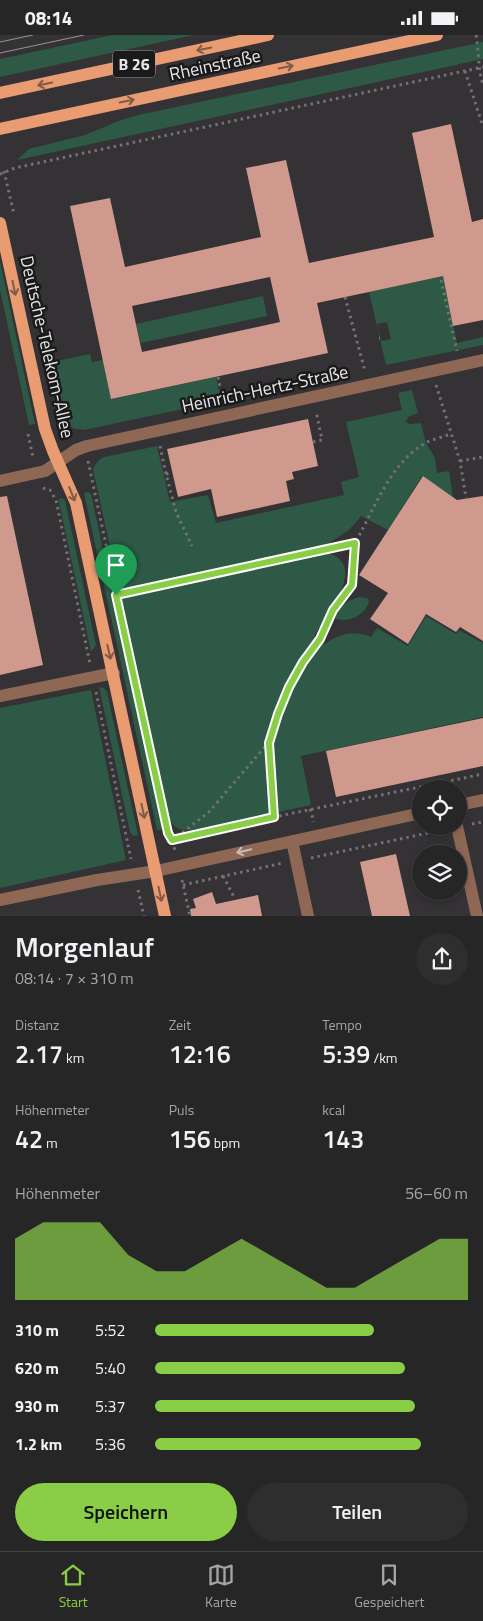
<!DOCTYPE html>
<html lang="de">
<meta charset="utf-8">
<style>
:root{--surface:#272627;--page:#2f2e2f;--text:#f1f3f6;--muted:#a4a5a7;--line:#434344;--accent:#8ace47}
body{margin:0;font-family:"Titillium Web",sans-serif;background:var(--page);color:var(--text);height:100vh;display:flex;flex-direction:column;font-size:19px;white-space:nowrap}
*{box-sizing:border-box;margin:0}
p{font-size:16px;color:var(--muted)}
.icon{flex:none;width:28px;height:28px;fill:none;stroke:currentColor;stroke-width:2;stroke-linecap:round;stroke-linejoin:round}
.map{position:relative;height:881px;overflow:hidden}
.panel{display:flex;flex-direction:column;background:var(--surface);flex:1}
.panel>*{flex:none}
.buttons{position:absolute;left:412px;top:745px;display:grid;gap:10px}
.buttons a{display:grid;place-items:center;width:55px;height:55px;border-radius:50%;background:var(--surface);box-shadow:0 2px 8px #0003,0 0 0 1px var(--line);font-size:25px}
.pin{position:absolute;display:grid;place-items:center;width:42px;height:42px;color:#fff;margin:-51px -21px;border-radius:50% 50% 50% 0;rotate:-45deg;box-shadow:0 0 5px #0007}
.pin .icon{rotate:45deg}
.round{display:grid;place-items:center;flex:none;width:52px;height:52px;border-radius:26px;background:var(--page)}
.head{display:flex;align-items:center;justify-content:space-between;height:85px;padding:0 15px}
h1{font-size:28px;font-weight:600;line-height:38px}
.stats{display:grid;grid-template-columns:repeat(3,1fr);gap:8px;height:85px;padding:5px 15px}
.stats div{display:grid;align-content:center}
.stats b{font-size:25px;font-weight:600}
.stats small{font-size:14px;font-weight:400}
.stats p{font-size:14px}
.chart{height:140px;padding:10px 15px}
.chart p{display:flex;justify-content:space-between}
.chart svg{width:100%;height:90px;margin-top:5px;fill:var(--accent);opacity:.7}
.button{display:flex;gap:10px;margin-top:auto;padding:10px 15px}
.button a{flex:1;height:58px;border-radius:30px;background:var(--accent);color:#111;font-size:20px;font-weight:600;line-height:58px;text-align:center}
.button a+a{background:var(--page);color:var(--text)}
ul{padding:0 15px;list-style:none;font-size:16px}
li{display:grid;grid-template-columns:80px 60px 1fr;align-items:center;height:38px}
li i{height:12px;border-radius:6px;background:var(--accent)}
.status{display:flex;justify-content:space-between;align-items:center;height:35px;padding:0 25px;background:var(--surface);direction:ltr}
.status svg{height:14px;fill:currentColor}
.tabs{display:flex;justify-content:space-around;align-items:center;height:70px;border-top:1px solid var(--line);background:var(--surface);font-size:14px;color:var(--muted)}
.tabs a{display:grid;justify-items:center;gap:2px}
.tabs .selected{color:var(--accent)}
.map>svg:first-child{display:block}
.green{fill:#2d5946;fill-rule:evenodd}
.building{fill:#d0998e;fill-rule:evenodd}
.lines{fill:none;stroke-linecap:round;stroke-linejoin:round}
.path{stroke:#737173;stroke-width:3;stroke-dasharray:2.5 4;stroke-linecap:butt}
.minor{stroke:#8e6854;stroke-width:12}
.major{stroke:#e99b72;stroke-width:12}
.tram{stroke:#989698;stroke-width:1}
.oneway{stroke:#825a46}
.oneway2{stroke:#c9bbb5}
.route-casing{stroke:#fff;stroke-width:10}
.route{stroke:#8ace47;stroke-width:6}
.labels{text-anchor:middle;stroke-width:5;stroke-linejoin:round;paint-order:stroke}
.shield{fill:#1b1a1b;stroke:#abaaab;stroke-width:1}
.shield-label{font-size:16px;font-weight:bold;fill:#e9e7e9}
.street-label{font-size:18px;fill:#e9e7e9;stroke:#1b1a1b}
</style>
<div class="status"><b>08:14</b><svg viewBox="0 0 49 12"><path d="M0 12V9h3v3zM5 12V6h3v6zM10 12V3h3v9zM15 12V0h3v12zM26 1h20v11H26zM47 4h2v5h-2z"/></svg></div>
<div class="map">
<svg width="483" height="881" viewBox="0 0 483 881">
<rect width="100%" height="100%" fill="#343234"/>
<path class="green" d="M113,0H194L0,42V24Z
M483,7V24L17,125L29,114L85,100L121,85L143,79Z
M0,226L35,389L29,390L0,255Z
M443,241L457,308L483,302V310L386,330L369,257ZM387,287L391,304L381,306L377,289Z
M263,261L267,281L141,308L136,289Z
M90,319L92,327L103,325L112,364L216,342L221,366L84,395C81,394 76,395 73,393C58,384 55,344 52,327Z
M412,355L418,378L408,382L406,387L410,389L421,388L426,408L435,423L437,438L449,436L453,462L422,441L388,495L361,481C352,494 342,500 329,508L331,519C348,526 347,539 342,554L314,601L325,609C340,598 354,595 371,602L377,593L408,611L426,581L456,599L459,595L483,608V682L301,721L311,770L194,795C181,796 171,794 168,779L93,434C96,428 98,425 104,422L157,411L170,467L208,460L216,488L344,460L341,447L359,442L346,387L402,375L398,358Z
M88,457L91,459L163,792L160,795H157L84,458Z
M61,463L65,465L96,610L91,617L59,467V464Z
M359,562L367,563L369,567C365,580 349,588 336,584L335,578C342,569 349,565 359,562Z
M99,652L104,653L107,657L138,800L133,801L130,797Z
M91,655L126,825L0,853V673Z"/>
<path class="building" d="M451,89L472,187L483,184V285L453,291L443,241L369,257L317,268L328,318L111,364L70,171L110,163L125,232L261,202L246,133L286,125L309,228L434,202L412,98ZM270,242L280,287L142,317L132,271Z
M308,384L318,431L292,437L294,444L286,446L290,466L217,482L211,454L178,462L167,414Z
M423,441L457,465L483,461V606L460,592L456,597L426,579L408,609L370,584L388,558L359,540Z
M7,461L43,630L0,640V462Z
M483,683V731L336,762L326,716Z
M396,819L410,881H372L360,827Z
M212,857L216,869L258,860L262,881H191L190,874L196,873L193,864Z"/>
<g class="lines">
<path class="path" d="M476,0C479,17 478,34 483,50
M465,36L483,92
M4,136L14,179
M0,139L15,133L483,32
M441,245L457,316
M345,262L365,336
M379,303H380
M218,342L223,366
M436,350L460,426L466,463
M28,399L33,422
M313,407L322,405L316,376
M160,411L166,439L176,477L192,511
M88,426L168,798L173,805L175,817
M460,426L483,422
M166,439L172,438
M43,453L50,455L56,465L90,629
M355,508L352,550L333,575L320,605L303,627L289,652L278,679L269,707L209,777L173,805L274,782L483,739
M116,560L355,508C375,473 389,430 425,408C433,404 443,402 451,399
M96,657L131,824
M269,708L274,782
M310,774L314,787
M472,789L483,787
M311,823L442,795
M223,841L235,864
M182,845L190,881
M183,850L283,828
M138,855L144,881"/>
<path class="minor" d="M0,446L45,436L76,415L87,411L483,325
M0,661L114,638
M459,770L483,765
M457,791L477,881
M292,806L308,881
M0,865L97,845L156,836L421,778"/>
<path class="major" d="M0,58L268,0
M0,94L437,0
M0,188L45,394L53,416L76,468L165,881"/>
<path class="tram" d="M0,7L33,0
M0,18L84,0"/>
</g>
<defs><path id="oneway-shaft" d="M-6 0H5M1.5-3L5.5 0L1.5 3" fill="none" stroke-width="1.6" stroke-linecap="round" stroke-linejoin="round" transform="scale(1.25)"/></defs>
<g class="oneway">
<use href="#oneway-shaft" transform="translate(204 14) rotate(168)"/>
<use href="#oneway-shaft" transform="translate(286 32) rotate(-12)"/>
<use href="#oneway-shaft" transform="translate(45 49) rotate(168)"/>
<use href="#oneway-shaft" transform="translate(127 66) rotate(-12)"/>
<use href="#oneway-shaft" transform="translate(14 253) rotate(78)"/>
<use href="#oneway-shaft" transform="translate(72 459) rotate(68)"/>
<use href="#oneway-shaft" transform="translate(109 617) rotate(77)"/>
<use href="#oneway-shaft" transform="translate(143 776) rotate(78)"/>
<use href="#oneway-shaft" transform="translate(160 859) rotate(78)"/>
</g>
<use class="oneway2" href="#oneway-shaft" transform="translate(244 816) rotate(167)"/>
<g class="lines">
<g class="route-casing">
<path id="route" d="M355,508L352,550L333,575L320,604L303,627L289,652L278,679L269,708L274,782L172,805L168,798L116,560Z"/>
</g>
<use href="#route" class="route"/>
</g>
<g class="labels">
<rect class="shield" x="113" y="15.5" width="42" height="27" rx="4"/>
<g class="shield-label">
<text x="134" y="35">B 26</text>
</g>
<g class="street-label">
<text transform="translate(215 30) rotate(-12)" y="6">Rheinstraße</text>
<text transform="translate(47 312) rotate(77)" y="6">Deutsche-Telekom-Allee</text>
<text transform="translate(265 354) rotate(-12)" y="6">Heinrich-Hertz-Straße</text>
</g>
</g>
</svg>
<div class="buttons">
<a><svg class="icon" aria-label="locate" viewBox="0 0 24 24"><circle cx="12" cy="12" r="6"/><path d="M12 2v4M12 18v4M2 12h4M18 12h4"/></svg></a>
<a><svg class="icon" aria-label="layers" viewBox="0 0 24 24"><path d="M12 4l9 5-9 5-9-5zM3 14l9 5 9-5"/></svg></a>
</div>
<div class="pin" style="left:116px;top:560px;background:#1e9e55"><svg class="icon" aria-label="arrive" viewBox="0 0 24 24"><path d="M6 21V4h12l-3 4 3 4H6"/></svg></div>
</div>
<section class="panel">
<div class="head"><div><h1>Morgenlauf</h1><p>08:14 · 7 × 310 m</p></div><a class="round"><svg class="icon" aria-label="share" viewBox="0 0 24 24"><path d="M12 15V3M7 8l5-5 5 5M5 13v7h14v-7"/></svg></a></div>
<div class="stats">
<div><p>Distanz</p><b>2.17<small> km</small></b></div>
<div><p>Zeit</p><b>12:16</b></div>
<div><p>Tempo</p><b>5:39<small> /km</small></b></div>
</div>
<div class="stats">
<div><p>Höhenmeter</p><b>42<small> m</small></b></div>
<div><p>Puls</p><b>156<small> bpm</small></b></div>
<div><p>kcal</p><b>143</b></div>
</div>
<div class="chart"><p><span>Höhenmeter</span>56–60 m</p>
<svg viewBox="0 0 160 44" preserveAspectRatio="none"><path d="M0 44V14L10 6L20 6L30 6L40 22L50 30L60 30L70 22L80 14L90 22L100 30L110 38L120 38L130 30L140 22L150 14L160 14V44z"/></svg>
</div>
<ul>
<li><b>310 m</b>5:52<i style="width:70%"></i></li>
<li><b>620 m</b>5:40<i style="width:80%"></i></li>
<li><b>930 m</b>5:37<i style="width:83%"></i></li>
<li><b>1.2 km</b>5:36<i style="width:85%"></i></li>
</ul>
<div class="button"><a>Speichern</a><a>Teilen</a></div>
</section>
<nav class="tabs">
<a class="selected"><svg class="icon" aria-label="home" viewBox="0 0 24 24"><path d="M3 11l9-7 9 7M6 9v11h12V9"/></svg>Start</a>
<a><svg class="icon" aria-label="map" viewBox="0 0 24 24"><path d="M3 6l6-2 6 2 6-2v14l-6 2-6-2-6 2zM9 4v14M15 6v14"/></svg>Karte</a>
<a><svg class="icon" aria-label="saved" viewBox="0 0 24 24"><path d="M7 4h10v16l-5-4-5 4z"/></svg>Gespeichert</a>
</nav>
